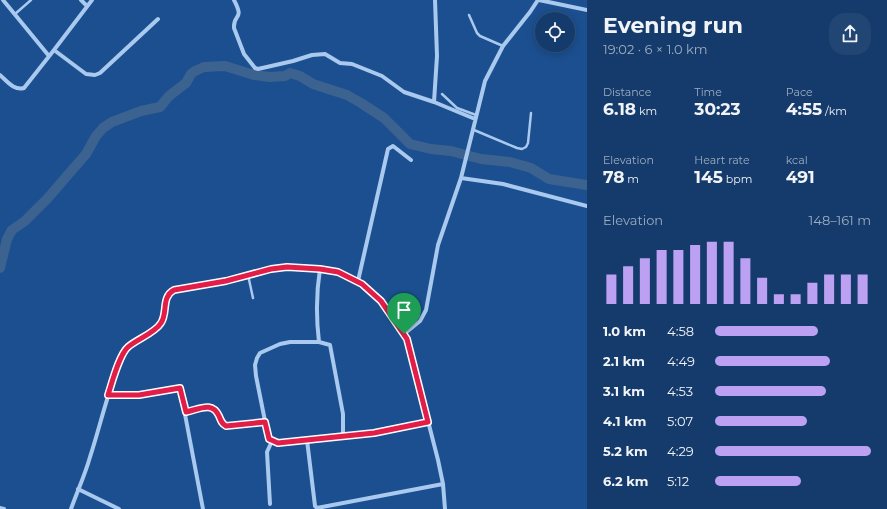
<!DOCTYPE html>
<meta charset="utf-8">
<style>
:root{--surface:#143b6b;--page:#214673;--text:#f1f3f6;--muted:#9dadc1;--line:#33557e;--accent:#bca0f2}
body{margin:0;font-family:Montserrat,sans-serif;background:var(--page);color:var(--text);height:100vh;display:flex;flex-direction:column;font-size:15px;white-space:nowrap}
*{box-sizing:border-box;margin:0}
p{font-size:13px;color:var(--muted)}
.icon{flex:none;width:22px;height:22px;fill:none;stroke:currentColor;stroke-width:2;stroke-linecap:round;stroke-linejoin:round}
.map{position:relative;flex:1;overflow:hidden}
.panel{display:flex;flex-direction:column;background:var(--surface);width:300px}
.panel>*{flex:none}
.fabs{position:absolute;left:535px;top:12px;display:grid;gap:8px}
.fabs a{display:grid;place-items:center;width:40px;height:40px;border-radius:50%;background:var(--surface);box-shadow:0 2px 10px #0003,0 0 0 1px var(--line);font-size:20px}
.pin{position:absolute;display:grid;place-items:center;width:34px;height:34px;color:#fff;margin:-41px -17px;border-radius:50% 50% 50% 0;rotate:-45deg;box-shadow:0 0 4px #0007}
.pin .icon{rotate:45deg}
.round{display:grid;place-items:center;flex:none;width:42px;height:42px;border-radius:16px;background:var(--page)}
.head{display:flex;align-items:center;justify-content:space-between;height:68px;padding:0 16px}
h1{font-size:22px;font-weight:700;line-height:30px}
.figures{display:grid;grid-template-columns:repeat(3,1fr);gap:6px;height:68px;padding:4px 16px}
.figures div{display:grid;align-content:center}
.figures b{font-size:17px;font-weight:700}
.figures small{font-size:11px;font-weight:400}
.figures p{font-size:11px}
.chart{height:112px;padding:8px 16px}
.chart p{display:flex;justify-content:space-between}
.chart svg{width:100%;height:72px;margin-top:4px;stroke:var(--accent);stroke-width:6}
ul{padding:0 16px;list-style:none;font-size:13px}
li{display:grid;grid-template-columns:64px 48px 1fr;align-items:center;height:30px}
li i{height:10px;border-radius:5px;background:var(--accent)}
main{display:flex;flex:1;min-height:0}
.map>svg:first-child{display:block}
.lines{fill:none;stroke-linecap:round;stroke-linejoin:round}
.river{stroke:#3c6290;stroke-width:10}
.service{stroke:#a9c9ee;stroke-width:2.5}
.minor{stroke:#a9c9ee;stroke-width:4}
.route-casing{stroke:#fff;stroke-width:8}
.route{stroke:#e11d48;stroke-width:5}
</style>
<main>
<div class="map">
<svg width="587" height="509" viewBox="0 0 587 509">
<rect width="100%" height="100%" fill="#1b4f8f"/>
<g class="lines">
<path class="river" d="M0,268L7,239L12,230L25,221L47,199L86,154L96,136L103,128L112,122L141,111L160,107L169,96L186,83L191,74L195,71L204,67L225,66L254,75L270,77L285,76L290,73L300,76L313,84L347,95L361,103L384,118L410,144L431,149L451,151L481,159L510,162L531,168L549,179L587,185"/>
<path class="service" d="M15,14L31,0
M469,15L477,33L480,36L503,46
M442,94L457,108L476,115
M474,130L517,148L522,149L526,147L528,143L531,113
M248,275L253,298"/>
<path class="minor" d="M3,0L49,56
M81,0L87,6
M234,0C245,21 233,13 234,28L244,54L255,68L258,69L293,61L312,55L325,54L340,63L352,64L382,76L404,92L434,102L475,119
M539,0L587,10
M54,50L86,74L95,75L100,73L158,19
M0,75C7,81 14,91 24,88L54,50L92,0
M434,102L437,56L435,0
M461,178L503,184L587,206
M320,269L337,272L362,284L381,301L407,339L438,460L443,484L445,509
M358,281L388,149L393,146L411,160
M404,334L420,321L426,310L438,245L461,178L485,81L503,46L530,12L538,0
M319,342H290L280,344L260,353L257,358L255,365L256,376L268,436L272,441L282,443L374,433L428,422
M108,395H139L180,388L203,509
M186,412C200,409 211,401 219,416C221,421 222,424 226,426L265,422
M307,440L315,506L317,508L443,484
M78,489L119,509
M270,504L267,452L272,441
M0,508L4,509
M71,509C77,492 85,475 90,457C99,430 105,402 115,376C118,368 120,360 124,353C132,338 154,336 161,323C168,312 161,297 174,290L226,281L271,269L287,267L320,269C316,294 316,317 319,342L330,345L343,414V436"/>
</g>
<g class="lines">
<g class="route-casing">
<path id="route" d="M287,267L320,269L338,272L362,284L381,301L407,339L428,422L374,433L278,443L269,439L265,422L226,426C222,424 221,421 219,416C212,401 200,409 186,412L180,388L139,395H108C112,383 119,355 128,347C137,339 155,333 161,323C168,313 161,297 174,290L226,281L271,269Z"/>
</g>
<use href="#route" class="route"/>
</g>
</svg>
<div class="fabs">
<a><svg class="icon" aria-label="locate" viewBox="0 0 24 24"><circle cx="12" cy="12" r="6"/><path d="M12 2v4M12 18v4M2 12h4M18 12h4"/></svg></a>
</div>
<div class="pin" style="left:404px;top:334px;background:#1e9e55"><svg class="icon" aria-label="arrive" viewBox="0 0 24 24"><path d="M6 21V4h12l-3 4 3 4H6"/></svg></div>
</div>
<section class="panel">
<div class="head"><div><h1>Evening run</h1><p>19:02 · 6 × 1.0 km</p></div><a class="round"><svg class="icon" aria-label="share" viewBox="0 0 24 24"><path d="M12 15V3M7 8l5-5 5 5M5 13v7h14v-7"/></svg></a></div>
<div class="figures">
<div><p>Distance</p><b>6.18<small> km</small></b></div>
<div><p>Time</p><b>30:23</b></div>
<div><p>Pace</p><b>4:55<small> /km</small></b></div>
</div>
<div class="figures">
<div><p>Elevation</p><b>78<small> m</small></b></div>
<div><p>Heart rate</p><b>145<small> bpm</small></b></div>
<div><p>kcal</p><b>491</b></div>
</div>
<div class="chart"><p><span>Elevation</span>148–161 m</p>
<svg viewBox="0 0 160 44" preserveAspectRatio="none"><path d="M5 44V26M15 44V21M25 44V16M35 44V11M45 44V11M55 44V8M65 44V6M75 44V6M85 44V16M95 44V28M105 44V38M115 44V38M125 44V31M135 44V26M145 44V26M155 44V26"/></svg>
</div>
<ul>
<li><b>1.0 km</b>4:58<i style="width:66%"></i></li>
<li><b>2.1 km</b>4:49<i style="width:74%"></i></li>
<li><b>3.1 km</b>4:53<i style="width:71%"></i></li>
<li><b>4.1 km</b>5:07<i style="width:59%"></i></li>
<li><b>5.2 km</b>4:29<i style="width:100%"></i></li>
<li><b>6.2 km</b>5:12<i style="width:55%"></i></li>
</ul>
</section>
</main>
